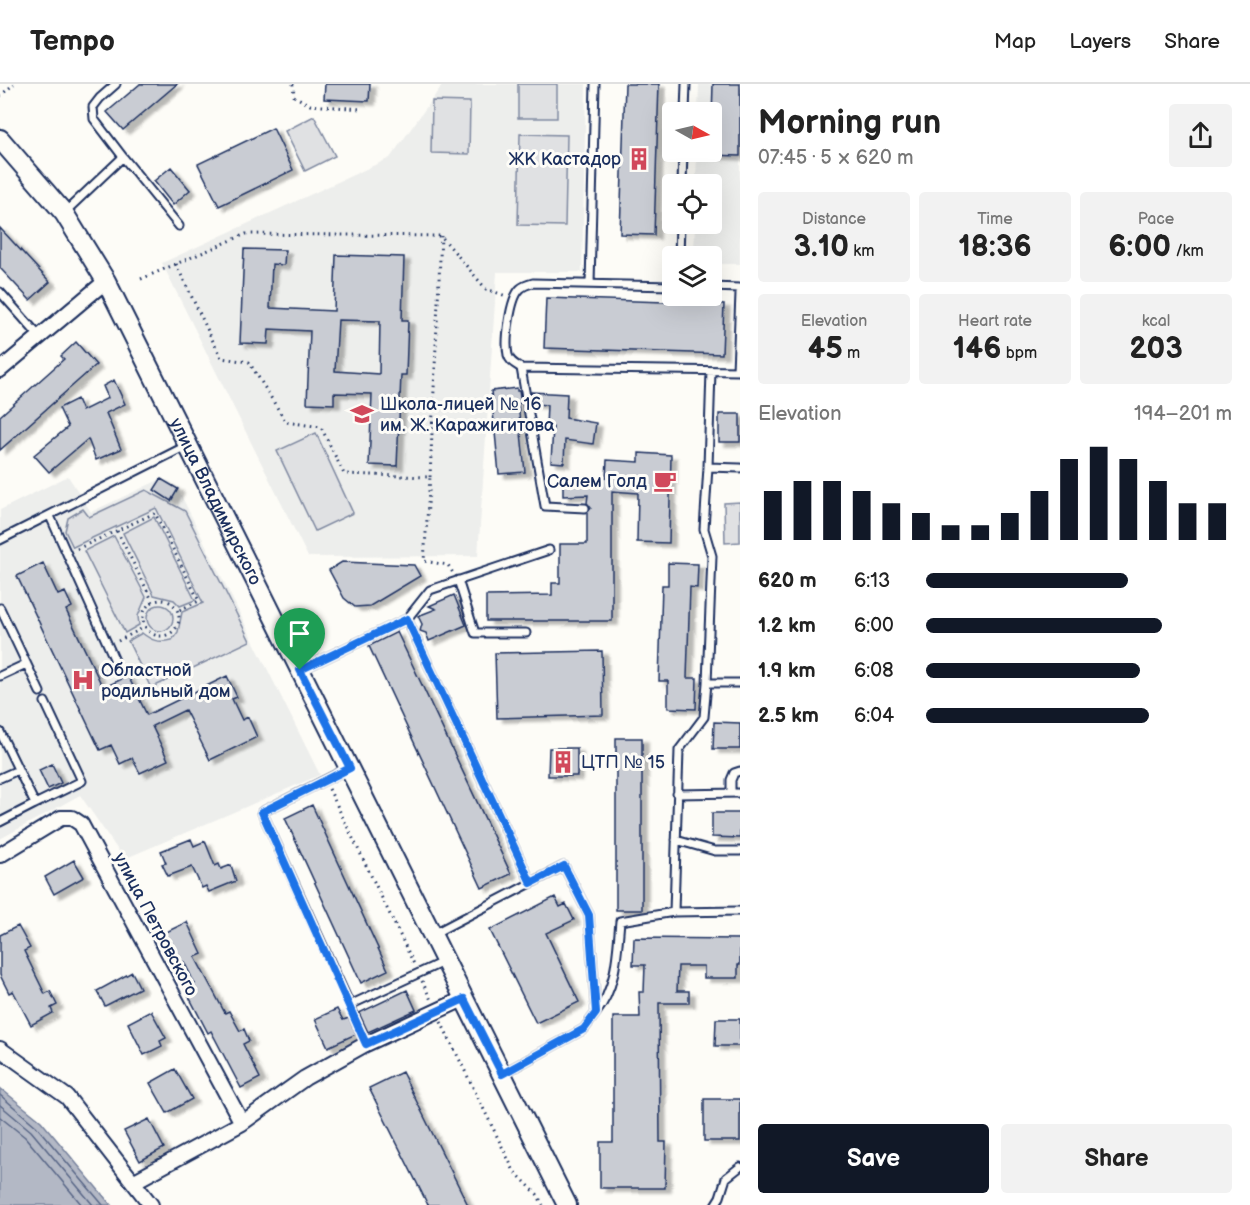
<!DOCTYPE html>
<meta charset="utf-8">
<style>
:root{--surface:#fff;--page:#f2f2f2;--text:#222;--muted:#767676;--line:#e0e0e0;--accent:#111827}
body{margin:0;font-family:"Balsamiq Sans",sans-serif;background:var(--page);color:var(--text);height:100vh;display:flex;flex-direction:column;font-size:22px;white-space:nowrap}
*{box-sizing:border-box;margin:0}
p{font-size:20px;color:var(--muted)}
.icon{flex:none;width:33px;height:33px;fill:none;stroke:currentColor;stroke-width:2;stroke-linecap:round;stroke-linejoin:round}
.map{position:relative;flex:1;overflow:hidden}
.panel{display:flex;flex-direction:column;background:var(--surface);width:510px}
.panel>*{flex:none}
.needle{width:39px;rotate:98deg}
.controls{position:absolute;left:662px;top:18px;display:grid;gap:12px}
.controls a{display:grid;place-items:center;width:60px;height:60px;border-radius:6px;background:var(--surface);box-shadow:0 6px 24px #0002;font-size:30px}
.pin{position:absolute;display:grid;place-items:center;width:51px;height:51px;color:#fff;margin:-62px -26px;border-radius:50% 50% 50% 0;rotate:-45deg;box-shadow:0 0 6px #0007}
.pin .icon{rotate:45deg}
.round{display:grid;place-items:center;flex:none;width:63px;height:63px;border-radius:6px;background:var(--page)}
.overview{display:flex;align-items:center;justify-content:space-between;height:102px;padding:0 18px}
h1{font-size:33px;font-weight:700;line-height:45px}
.metrics{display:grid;grid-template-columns:repeat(3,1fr);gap:9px;height:102px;padding:6px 18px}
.metrics div{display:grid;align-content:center;border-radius:6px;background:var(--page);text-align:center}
.metrics b{font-size:30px;font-weight:700}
.metrics small{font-size:16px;font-weight:400}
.metrics p{font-size:16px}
.chart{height:168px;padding:12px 18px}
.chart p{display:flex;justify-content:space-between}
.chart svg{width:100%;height:108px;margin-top:6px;stroke:var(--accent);stroke-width:6}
.button{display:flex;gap:12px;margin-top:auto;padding:12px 18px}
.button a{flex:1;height:69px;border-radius:6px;background:var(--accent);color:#fff;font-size:24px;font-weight:700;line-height:69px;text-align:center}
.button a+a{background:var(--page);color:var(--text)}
ul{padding:0 18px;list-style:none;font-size:20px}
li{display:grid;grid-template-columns:96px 72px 1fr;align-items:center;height:45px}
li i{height:15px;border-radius:8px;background:var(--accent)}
header{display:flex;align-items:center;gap:36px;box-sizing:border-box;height:84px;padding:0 30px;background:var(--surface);border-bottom:2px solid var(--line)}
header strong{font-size:28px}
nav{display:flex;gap:33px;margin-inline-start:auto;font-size:21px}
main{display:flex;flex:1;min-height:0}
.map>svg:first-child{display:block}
.built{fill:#edeeec}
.green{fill:#e0e1e3;stroke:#7e88a0;stroke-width:1.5}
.water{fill:#b3b8c5;stroke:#76819c;stroke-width:1.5}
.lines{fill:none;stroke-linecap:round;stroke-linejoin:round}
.shore{stroke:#586687;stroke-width:1.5}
.building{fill:#c9ccd3;stroke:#1b2f5e;stroke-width:1.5;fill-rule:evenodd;filter:url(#shadow)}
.lane-casing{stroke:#1b2f5e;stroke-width:11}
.street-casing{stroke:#1b2f5e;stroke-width:18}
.secondary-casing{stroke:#1b2f5e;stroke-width:22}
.path{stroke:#1b2f5e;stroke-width:3;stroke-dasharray:1.5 4.5;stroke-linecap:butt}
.lane{stroke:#fdfcf7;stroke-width:7}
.street{stroke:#fdfcf7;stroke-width:14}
.secondary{stroke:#fdfcf7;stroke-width:18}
.route-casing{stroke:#fff;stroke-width:12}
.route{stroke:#1a73e8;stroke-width:8}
.labels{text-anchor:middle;stroke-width:6;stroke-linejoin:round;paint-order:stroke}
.poi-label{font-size:18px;fill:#1b2f5e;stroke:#fdfcf7;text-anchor:start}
.street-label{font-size:18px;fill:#1b2f5e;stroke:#fdfcf7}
</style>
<header>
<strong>Tempo</strong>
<nav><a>Map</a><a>Layers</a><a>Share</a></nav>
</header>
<main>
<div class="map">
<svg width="740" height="1121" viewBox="0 0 740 1121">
<defs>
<filter id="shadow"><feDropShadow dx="6" dy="4" stdDeviation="1.5" flood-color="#0004"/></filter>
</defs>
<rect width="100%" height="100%" fill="#fdfcf7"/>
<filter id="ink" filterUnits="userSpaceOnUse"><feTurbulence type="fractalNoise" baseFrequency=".0167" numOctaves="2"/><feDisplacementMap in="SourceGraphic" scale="12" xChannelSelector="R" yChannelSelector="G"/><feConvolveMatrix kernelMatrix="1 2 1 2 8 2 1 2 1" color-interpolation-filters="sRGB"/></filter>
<g filter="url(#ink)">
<path class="built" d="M443,0H586L582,188H497L478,472L308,473L162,179L390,74Z
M699,0H740V180H711V172H694L695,140H711V100H696L697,68H711V28H698Z
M68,392L91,428L161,395L154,406L171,416L178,405L320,691L124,775L80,711L0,755V426Z"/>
<path class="green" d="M518,0H557V34H518Z
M432,17L470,18L469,70L431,69Z
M314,32L335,72L305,87L285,47Z
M520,50L567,51L565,142L518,141Z
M316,349L353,429L315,447L277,367Z
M146,406L185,427L250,557L151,604L128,557L142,549C152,557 159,559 172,556L178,548L182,528L203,519L156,424L73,463L65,447L68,434L83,425L89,433Z
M740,418V458L725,459L724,419Z
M154,433L195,516L180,522L174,516L154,511L123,449Z
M114,452L146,513L138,532L139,541L125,549L84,467Z
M147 534a13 13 0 1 1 26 0a13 13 0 1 1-26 0Z"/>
<path class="water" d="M0,1004L41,1037L111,1121H0Z"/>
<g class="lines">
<path class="shore" d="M0,1011L36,1042L103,1121
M0,1021L31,1047L93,1121
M0,1033L25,1053L82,1121"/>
</g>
<path class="building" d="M140,0H177L123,46L107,28Z
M325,0H370L369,17L324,15Z
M625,0H659L654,151L620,150Z
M713,0H740V72L711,71Z
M273,44L293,86L219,122L198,80Z
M171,83L190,106L173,121L154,97Z
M0,144L50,198L30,216L0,184Z
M244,165L285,166L284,181L272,180L270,224L334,227L336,171L404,173L402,236H408L406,291H401L397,382L369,381L372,310L334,309V320L307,319L310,247L269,245L268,260L240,259ZM338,236L380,237L379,290L335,287Z
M546,214L724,220L722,270L544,264Z
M76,258L96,281L0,366V332L64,275L61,272Z
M114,296L125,320L106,329L121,365L96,376L88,355L49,388L34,371L68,343L59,324L77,315L82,327L108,314L103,302Z
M517,304V307H519L521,319H518L525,388L499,390L491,307Z
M531,308L567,310L566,334L596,339L593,360L565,356L564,379L551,378L553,343H546L547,321L533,320Z
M719,330H740V358H719Z
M639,369L671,371L669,459L637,458L638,409L612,407V537H486V512L552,511V499H560V460H587V429L591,424L587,419L588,411L563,412V396L606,394L607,376L639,378Z
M161,395L178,405L171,417L154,406Z
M342,478L414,481L420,492L370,522L355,523L344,514L329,486Z
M43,479L58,511L65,508L72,523L66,526L103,604L128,592L147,631L227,592L237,613L232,615L242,636L248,633L257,653L210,676L185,626L152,642L168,676L140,689L132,674L120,680L111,661L100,666L17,492Z
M668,479L698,480L697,504L690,503L687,594H697L696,625L668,624V597H659L662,501H668Z
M454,511L466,541L429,557L426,549L420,547L422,540L418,532L436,525L429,522Z
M397,548L511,790L482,804L369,562Z
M602,567L603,631L497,634L495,569Z
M714,638L740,639V665H713Z
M616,654H642V826H616Z
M549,664H577V692H548Z
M52,680L61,699L48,705L39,686Z
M312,721L388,886L361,899L285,734Z
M712,729H740V754L712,753Z
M191,755L194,762L205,757L215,782L219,780L221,785L231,781L236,797L209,808L206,802L202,804L192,783L168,792L162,780L166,779L161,767Z
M74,776L84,793L54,810L45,793Z
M555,813L560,823L566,820L574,836L546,849L579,918L536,939L490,846Z
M187,838L202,870L195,873L203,888L225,929L229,927L240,947L244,945L249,957L243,960L260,994L241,1004L211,947L208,949L185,905L195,900L184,878L176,881L162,850Z
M18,842L30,864L24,867L45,910L50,907L57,921L51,924L53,929L31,941L13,907L9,909L0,891V851Z
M634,854L740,855V881H738V894H704V882H678L677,907H689V919H659L660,1058H666L665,1104H600V1058H613V933H640L639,908H644L645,881H633Z
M132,888L140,904L105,922L97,907Z
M407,906L416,926L368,948L359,929Z
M337,925L343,936L349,934L356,950L328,963L315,935Z
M151,927L166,954L160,957L162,962L144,971L128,939Z
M716,935H740V962H715Z
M175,985L192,1015L167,1029L150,999Z
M402,988L468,1121H428L369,1004Z
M704,1015H740V1057H704Z
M149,1035L164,1064L140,1077L124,1047Z"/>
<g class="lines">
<g class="lane-casing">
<path id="lane" d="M685,28L686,0
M123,73L179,142
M682,100L683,68
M65,128L123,73L94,35L93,23L100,14L116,0
M679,172L680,140
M590,200L595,0
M672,202L533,199C529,200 523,202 520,205C510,215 505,257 508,271C510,278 515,280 521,284L740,287
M711,203L740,204
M0,208L39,252
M521,284L545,422L585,424
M711,287L708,383L740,384
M737,287L740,209
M50,432L120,588
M0,456L186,362
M458,496L475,549H526
M0,524L40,608
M407,535L430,506L549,466
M300,586L407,535L531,799L433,850
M0,592L26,580
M707,599L712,472L704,445L708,383
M740,599H707L704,633L679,666L674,828L740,827
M0,648L35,720L0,738
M349,684L262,728L350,921L443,878
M0,694L18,686
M731,709V696L734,689L740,687
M677,710L740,709
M35,720L82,697L45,618
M676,756L715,767H740
M350,921L366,960
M596,929C617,903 617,869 620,837L674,828
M502,990L584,945L596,929L589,831L564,782L531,799
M715,1121L720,1113L726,1094L740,1083"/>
</g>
<g class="street-casing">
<path id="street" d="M0,286L106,197
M0,771L61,734H72L81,740L242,1039
M0,965L67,1013L151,1121
M133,1098L242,1039L305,994L366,960L463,915"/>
</g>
<g class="secondary-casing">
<g id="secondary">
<path id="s1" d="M0,55L64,129L106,197L567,1121"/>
</g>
</g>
<path class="path" d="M293,0L294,12L310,21L362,25
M0,12L14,0
M176,180L221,274L249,278L286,338L321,343L344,390L430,393L424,477L448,481L453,489
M141,195L246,150L441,152L486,205L506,212
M430,393L441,152
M117,447L153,518
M77,465L155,429L199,517L177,527
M143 534a18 18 0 1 1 36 0a18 18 0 1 1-36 0Z
M118,557L145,543
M329,705L414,880
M422,897L431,916
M441,938L514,1087L537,1110L543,1121"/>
<use href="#lane" class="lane"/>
<use href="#street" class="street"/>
<use href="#secondary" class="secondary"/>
</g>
</g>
<g class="lines" filter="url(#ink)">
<g class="route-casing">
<path id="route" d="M407,535L531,799L564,782L589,831L596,929L584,945L502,990L464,915L366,960L262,728L350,684L300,586Z"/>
</g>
<use href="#route" class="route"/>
</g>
<defs>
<g id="building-bare" transform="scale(1.8)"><path d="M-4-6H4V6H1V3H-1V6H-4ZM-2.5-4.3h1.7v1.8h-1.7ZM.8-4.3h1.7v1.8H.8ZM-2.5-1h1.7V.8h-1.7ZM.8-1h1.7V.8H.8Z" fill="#d1495b" stroke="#fdfcf7" stroke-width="2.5" paint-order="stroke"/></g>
<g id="school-bare" transform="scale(1.8)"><path d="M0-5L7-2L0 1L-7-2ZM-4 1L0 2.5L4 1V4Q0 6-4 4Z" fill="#d1495b" stroke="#fdfcf7" stroke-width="2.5" paint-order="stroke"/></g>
<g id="cafe-bare" transform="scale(1.8)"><path d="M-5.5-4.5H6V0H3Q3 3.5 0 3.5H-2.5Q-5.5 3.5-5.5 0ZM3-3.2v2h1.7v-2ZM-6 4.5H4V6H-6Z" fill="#d1495b" stroke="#fdfcf7" stroke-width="2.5" paint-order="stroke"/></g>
<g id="hospital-bare" transform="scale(1.8)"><path d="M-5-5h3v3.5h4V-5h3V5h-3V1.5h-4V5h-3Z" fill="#d1495b" stroke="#fdfcf7" stroke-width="2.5" paint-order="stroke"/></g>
</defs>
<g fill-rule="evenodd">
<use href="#building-bare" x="639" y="75"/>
<use href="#school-bare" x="362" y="330"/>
<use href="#cafe-bare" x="665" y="397"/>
<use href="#hospital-bare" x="83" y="596"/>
<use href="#building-bare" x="563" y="678"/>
</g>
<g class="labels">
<g class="poi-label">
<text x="621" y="81" text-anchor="end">ЖК Кастадор</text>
<text x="380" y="326">Школа-лицей № 16<tspan x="380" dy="21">им. Ж. Каражигитова</tspan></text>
<text x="647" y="403" text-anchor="end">Салем Голд</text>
<text x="101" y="592">Областной<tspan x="101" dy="21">родильный дом</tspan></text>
<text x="581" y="684">ЦТП № 15</text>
</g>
<g class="street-label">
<text dy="6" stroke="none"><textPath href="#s1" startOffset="424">улица Владимирского</textPath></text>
<text transform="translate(156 840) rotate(62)" y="6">улица Петровского</text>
</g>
</g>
</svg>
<div class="controls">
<a><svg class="needle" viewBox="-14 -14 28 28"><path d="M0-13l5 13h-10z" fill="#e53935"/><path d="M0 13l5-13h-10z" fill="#767676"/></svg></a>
<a><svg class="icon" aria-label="locate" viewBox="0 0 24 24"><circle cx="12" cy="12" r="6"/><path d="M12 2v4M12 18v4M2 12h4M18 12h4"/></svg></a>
<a><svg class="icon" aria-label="layers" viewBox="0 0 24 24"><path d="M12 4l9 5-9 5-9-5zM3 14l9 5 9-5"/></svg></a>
</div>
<div class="pin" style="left:300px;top:586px;background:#1e9e55"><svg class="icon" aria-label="arrive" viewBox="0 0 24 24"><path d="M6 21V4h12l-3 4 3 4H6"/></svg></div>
</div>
<section class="panel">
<div class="overview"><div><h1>Morning run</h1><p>07:45 · 5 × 620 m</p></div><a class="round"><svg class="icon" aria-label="share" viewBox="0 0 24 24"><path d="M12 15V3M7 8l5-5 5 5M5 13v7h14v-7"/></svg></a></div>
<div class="metrics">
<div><p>Distance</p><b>3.10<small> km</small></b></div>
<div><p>Time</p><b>18:36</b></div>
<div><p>Pace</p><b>6:00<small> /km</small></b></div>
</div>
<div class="metrics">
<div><p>Elevation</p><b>45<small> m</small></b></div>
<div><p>Heart rate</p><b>146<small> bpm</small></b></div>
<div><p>kcal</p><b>203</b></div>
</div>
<div class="chart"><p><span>Elevation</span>194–201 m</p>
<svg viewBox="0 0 160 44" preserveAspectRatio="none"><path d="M5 44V24M15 44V20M25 44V20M35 44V24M45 44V29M55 44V33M65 44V38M75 44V38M85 44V33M95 44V24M105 44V11M115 44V6M125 44V11M135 44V20M145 44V29M155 44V29"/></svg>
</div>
<ul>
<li><b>620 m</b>6:13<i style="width:66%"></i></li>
<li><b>1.2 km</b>6:00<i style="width:77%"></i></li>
<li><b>1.9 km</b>6:08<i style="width:70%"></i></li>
<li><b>2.5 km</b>6:04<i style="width:73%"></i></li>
</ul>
<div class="button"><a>Save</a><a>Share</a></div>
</section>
</main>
